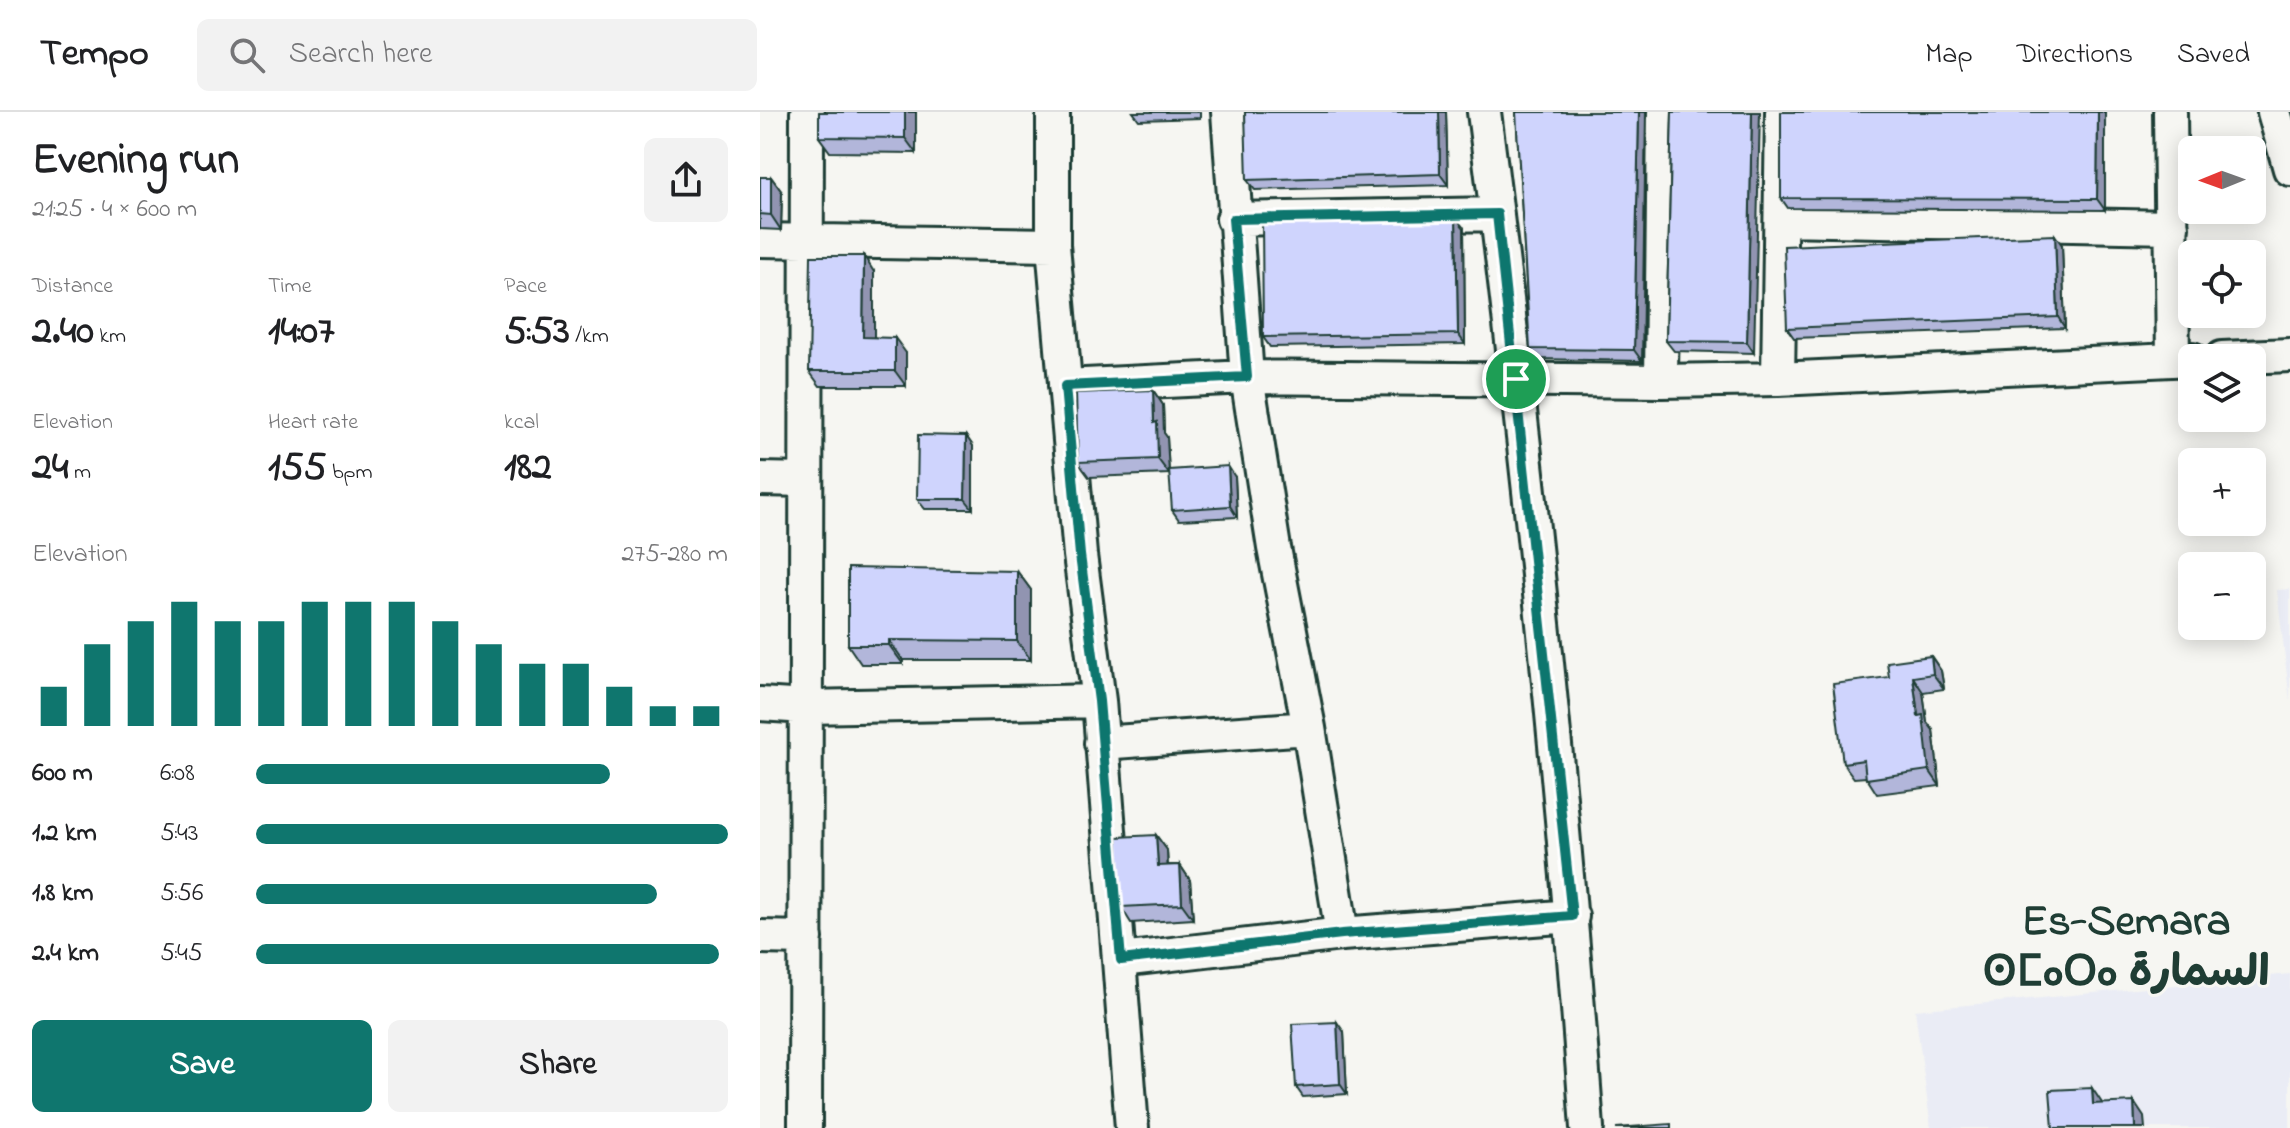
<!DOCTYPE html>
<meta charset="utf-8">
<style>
:root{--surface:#fff;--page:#f2f2f2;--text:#202124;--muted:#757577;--line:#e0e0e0;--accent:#0f766e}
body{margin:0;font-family:"Indie Flower","Playpen Sans Arabic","Noto Sans Tifinagh",sans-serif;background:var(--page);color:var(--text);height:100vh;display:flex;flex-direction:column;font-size:30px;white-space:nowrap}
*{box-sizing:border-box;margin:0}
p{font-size:26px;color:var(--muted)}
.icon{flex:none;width:44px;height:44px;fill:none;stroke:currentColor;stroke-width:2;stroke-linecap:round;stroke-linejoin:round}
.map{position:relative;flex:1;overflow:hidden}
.details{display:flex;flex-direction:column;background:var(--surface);width:760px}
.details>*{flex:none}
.needle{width:52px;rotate:269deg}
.controls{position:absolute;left:1418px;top:24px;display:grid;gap:16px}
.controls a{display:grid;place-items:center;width:88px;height:88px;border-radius:12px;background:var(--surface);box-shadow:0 4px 20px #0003;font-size:40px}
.pin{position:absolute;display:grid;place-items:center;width:68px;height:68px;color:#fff;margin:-34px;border:4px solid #fff;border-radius:50%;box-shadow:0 2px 8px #0007}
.round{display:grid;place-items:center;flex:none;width:84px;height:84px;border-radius:12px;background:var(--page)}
.overview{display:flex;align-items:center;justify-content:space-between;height:136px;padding:0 32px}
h1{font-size:44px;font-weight:700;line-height:60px}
.stats{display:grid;grid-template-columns:repeat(3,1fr);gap:12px;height:136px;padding:8px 32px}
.stats div{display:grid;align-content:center}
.stats b{font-size:40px;font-weight:700}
.stats small{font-size:22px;font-weight:400}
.stats p{font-size:22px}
.chart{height:224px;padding:16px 32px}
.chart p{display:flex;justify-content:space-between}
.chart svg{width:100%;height:144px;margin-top:8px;stroke:var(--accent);stroke-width:6}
.action{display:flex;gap:16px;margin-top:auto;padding:16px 32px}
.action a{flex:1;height:92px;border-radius:12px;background:var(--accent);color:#fff;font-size:32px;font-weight:700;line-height:92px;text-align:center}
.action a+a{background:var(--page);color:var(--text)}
ul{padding:0 32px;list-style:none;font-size:26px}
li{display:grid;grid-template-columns:128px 96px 1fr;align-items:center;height:60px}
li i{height:20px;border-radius:10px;background:var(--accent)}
header{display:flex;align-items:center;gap:48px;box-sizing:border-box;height:112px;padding:0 40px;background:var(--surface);border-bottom:2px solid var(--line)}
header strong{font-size:38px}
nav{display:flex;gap:44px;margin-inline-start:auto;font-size:28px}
.search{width:560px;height:72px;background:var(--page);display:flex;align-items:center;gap:20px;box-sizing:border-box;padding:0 28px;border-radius:12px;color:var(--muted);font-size:30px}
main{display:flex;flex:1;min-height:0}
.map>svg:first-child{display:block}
.built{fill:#eaecf5}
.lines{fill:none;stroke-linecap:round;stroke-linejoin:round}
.minor-casing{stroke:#1f3d34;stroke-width:38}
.minor{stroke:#f6f6f2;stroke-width:32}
.wall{fill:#b2b6da;stroke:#1f3d34;stroke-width:2}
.shaded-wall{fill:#9194b1;stroke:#1f3d34;stroke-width:2}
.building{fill:#cfd4fd;stroke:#1f3d34;stroke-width:2}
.route-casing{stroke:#fff;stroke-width:16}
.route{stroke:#0f766e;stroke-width:10}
.labels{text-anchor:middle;stroke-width:6;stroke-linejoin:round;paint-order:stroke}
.town-label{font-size:44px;font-weight:bold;fill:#1f3d34;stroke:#f6f6f2}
</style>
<header>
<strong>Tempo</strong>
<div class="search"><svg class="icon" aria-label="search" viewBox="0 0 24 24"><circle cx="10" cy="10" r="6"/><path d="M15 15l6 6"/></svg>Search here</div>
<nav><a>Map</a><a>Directions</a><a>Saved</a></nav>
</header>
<main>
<section class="details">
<div class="overview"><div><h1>Evening run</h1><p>21:25 · 4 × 600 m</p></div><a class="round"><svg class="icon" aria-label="share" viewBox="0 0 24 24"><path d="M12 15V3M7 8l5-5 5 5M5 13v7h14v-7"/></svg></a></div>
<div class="stats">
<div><p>Distance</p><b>2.40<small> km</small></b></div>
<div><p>Time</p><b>14:07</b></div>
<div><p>Pace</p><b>5:53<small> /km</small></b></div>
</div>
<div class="stats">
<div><p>Elevation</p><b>24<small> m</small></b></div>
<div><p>Heart rate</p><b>155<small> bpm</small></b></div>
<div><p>kcal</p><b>182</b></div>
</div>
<div class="chart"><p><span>Elevation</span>275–280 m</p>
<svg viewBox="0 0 160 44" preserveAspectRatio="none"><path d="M5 44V32M15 44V19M25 44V12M35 44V6M45 44V12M55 44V12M65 44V6M75 44V6M85 44V6M95 44V12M105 44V19M115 44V25M125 44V25M135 44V32M145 44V38M155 44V38"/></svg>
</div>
<ul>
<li><b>600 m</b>6:08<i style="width:75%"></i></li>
<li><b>1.2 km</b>5:43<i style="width:100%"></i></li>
<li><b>1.8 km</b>5:56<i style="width:85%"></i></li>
<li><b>2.4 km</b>5:45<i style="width:98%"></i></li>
</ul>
<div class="action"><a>Save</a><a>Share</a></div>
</section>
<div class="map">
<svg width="1530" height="1016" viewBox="0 0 1530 1016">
<rect width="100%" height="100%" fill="#f6f6f2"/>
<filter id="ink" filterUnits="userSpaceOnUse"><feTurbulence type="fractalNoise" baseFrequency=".0125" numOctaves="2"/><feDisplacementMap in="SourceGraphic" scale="16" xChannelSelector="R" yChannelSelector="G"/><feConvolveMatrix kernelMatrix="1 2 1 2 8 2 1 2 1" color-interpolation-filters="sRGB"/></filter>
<g filter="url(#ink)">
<path class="built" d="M1530,477V589L1517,478Z
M1530,862V1016H1171L1155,898Z"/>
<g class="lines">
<g class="minor-casing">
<path id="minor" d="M293,0V133L320,443L339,589L372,1016
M468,0L487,265L514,436L549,616L582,822
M724,0C767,337 803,677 827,1016
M1410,0L1413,248
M1514,0L1530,57
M473,107L737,102
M1021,107L1412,115
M0,128L293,133
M1462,246L1530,243
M1018,267L1022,0
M901,269L904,0
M305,274L487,265L901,269L1018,267L1432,247
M0,367L46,368
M0,592L46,595L339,589
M341,631L549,616
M0,825L46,826
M361,848L582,822L812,804
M45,1016L47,0"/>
</g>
<use href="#minor" class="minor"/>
</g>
<path class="wall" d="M156,0V41L70,40L59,25Z
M373,0H440V6L379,8Z
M686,0L688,73L495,78L487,68Z
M756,0H886L882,249L777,247L770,237Z
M912,0L994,241L914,239L906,229Z
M1345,0V98L1028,96L1021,86Z
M0,65H11L22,80L21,118L0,117Z
M704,116L705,232L510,235L503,225Z
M1302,133L1305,216L1034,226L1027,216Z
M114,160V225L146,241V274H60L49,259Z
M393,278L403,293L404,321L407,325L409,362L329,365L318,350Z
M206,324L213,334V397H165L157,387Z
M475,365L477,405L419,408L412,398Z
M257,459L271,478V548H143V552H101L88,533Z
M1171,544L1181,559L1184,577L1163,580L1167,610L1173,618L1180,674L1117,682L1106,665L1094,666L1083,651L1129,565Z
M396,723L407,738L408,753H420L430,768L433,807L371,811L361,795Z
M584,920L587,982L543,985L536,975Z"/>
<path class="shaded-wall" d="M145,0H156V41L145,26Z
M679,0H686L688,73L680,62Z
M879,0H886L882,249L874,238Z
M992,0H1000L994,241L987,230Z
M1338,0H1345V98L1337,87Z
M11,65L22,80L21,118L11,103Z
M696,106L704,116L705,232L698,222Z
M1295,123L1302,133L1305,216L1298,205Z
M104,144L114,160V240L103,225Z
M135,226L146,241V274L135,259Z
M393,278L403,293L404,321L407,325L409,362L398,347L394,311Z
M206,324L213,334V397L205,387Z
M468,354L475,365L477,405L470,394Z
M257,459L271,478V548L257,529Z
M129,528L143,548V552L129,533Z
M1171,544L1181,559L1184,577L1173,562Z
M1153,565L1163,580L1167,610L1173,618L1180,674L1169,658L1158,604Z
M396,723L407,738L408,769L398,754Z
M420,753L430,768L433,807L422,792Z
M577,910L584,920L587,982L580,972Z
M1332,976L1342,991L1344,1007L1333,992Z
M1374,990L1384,1005L1385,1016H1375Z"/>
<path class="building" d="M59,0H145V26L59,25Z
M485,0H679L680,62L487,68Z
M756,0H879L874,238L770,237Z
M912,0H992L987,230L906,229Z
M1021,0H1338L1337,87L1021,86Z
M0,65H11V103L0,102Z
M696,106L698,222L503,225L502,108Z
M1295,123L1298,205L1027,216L1024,134Z
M51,144H104L103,225L135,226V259H49Z
M393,278L394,311L397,310L398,347L318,350L316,281Z
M158,323L206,324L205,387H157Z
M468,354L470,394L412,398L409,358Z
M88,456L257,459V529L129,528V533H88Z
M1171,544L1173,562L1153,565L1158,604L1163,603L1169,658L1106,667L1104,648L1083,651L1073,572L1129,565L1127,550Z
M396,723L398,754L420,753L422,792L361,795L357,725Z
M577,910L580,972L536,975L532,912Z
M1332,976L1333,992L1374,990L1375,1016H1293L1290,978Z
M911,1012V1016H856Z"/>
</g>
<g class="lines" filter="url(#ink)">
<g class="route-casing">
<path id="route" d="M737,102L812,804L582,822L361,848L339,589L320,443L305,274L487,265L473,107Z"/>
</g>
<use href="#route" class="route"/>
</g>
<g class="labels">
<g class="town-label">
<text x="1366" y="822">Es-Semara<tspan x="1366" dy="51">ⵙⵎⴰⵔⴰ السمارة</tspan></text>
</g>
</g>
</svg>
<div class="controls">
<a><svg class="needle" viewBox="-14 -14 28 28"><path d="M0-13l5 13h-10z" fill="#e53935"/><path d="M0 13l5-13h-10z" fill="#757577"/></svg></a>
<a><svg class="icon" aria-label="locate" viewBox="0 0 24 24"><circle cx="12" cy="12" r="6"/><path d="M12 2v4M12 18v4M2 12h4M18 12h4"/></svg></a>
<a><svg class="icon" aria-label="layers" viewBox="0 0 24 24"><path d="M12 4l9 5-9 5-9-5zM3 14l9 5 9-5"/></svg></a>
<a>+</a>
<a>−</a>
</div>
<div class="pin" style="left:756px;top:267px;background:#1e9e55"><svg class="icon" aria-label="arrive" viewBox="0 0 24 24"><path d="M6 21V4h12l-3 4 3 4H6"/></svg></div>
</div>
</main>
